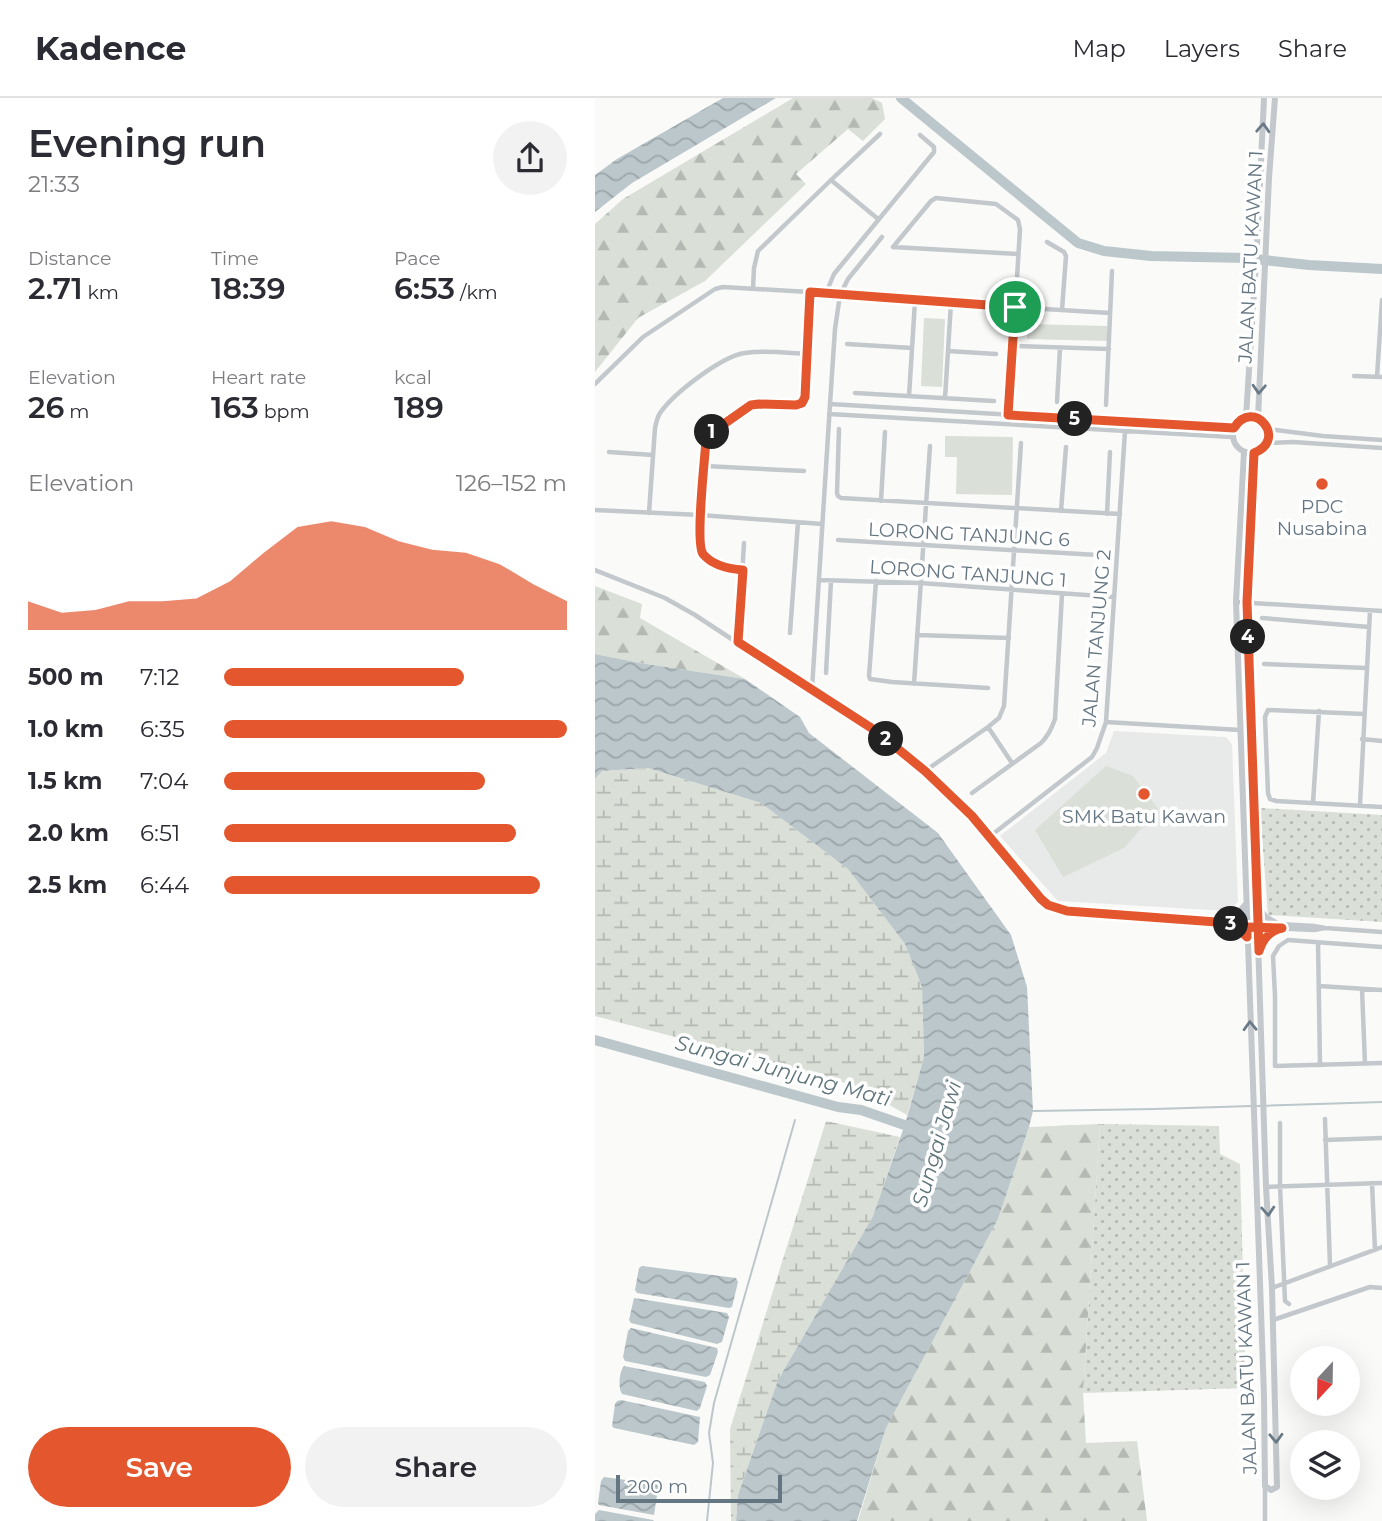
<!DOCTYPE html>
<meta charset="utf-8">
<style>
:root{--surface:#fff;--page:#f2f2f3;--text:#2b2b33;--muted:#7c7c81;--line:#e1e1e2;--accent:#e4572e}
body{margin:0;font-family:Montserrat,sans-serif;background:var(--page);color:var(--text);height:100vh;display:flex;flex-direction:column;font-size:26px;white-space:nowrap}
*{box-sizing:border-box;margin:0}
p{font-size:23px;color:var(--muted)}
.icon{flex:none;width:38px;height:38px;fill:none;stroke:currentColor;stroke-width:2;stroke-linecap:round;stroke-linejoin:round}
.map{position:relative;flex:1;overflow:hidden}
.panel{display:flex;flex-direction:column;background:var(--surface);width:595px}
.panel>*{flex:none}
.needle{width:46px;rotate:202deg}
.tools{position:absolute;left:695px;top:1248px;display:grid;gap:14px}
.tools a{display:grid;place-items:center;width:70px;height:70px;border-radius:50%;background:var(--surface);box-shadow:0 7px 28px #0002;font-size:35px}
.scale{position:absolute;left:21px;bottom:18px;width:166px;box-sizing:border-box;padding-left:7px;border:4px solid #657683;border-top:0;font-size:19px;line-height:24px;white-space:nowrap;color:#657683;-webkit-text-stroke:5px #fff;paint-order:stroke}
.pin{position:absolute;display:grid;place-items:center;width:60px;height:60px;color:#fff;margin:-30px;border:4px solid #fff;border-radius:50%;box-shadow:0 2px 7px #0007}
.km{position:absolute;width:35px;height:35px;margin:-18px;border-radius:50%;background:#222;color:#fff;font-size:19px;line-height:35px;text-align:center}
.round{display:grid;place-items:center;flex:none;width:74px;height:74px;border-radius:37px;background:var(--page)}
.summary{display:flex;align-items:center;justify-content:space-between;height:119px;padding:0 28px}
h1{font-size:38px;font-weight:600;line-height:52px}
.metrics{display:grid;grid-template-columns:repeat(3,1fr);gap:10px;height:119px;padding:7px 28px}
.metrics div{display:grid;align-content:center}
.metrics b{font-size:30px;font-weight:600}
.metrics small{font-size:19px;font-weight:400}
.metrics p{font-size:19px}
.chart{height:196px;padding:14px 28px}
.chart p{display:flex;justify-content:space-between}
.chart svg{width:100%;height:126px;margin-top:7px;fill:var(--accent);opacity:.7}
.action{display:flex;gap:14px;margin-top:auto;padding:14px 28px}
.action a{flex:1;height:80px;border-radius:42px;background:var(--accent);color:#fff;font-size:28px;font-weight:600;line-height:80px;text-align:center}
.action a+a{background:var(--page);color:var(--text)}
ul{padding:0 28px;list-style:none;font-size:23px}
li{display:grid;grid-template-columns:112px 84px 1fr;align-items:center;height:52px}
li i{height:18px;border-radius:9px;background:var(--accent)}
header{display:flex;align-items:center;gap:42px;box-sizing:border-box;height:98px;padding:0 35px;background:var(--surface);border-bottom:2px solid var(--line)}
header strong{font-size:33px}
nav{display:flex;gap:38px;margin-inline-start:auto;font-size:24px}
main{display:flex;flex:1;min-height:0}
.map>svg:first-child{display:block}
.built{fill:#e8e9e9}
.grass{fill:url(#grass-dots)}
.forest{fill:url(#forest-firs)}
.wetland{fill:url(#wetland-marsh)}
.green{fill:#dadfd7}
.water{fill:url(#water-waves)}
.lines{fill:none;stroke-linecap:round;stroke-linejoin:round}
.stream{stroke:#bbc7cb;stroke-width:2}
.river{stroke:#bbc7cb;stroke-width:10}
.minor{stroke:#c3c8cc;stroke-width:4.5}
.tertiary{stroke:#c3c8cc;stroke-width:6}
.oneway{stroke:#6a7a87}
.route-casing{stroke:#fff;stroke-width:14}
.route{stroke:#e4572e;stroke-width:9}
.poi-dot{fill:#e4572e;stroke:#fff;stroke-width:2.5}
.labels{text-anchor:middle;stroke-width:7;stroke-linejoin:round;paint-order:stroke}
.street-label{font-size:19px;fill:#657683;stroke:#fff}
.poi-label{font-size:19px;fill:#657683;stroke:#fff}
.water-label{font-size:21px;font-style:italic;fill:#60757c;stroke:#fff}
</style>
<header>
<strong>Kadence</strong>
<nav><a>Map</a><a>Layers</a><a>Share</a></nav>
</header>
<main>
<section class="panel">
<div class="summary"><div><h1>Evening run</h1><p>21:33</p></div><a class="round"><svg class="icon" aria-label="share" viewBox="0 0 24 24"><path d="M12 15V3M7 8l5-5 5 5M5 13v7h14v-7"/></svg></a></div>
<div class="metrics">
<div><p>Distance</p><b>2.71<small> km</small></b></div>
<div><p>Time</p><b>18:39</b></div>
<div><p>Pace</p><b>6:53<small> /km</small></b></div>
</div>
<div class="metrics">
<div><p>Elevation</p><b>26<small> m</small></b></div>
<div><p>Heart rate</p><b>163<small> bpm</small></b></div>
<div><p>kcal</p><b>189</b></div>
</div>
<div class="chart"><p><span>Elevation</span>126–152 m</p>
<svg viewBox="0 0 160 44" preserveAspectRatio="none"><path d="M0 44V34L10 38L20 37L30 34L40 34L50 33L60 27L70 17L80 8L90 6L100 8L110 13L120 16L130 17L140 21L150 28L160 34V44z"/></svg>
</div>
<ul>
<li><b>500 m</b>7:12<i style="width:70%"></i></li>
<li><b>1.0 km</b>6:35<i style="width:100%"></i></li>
<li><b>1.5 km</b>7:04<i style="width:76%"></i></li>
<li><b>2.0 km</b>6:51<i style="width:85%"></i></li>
<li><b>2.5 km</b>6:44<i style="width:92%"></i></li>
</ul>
<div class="action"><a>Save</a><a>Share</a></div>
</section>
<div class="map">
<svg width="787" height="1423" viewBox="0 0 787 1423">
<defs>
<pattern id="grass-dots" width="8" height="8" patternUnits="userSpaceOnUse" patternTransform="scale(1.75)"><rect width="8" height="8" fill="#dadfd7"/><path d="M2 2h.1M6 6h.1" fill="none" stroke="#b4b9b4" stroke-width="1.8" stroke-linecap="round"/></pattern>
<pattern id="forest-firs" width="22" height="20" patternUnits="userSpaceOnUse" patternTransform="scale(1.75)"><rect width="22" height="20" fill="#dadfd7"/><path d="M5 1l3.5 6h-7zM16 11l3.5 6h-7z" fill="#b4b9b4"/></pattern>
<pattern id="wetland-marsh" width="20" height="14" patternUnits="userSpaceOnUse" patternTransform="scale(1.75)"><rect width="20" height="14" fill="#dadfd7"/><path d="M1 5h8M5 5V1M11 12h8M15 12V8" fill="none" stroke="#b4b9b4"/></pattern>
<pattern id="water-waves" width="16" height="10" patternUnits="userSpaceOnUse" patternTransform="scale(1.75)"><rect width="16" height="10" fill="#bbc7cb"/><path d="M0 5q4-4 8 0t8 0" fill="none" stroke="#9ca6aa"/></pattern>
</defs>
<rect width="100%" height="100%" fill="#fafaf8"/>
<path class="built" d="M519,633L631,639L637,647L643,804L633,813L463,803L405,738L511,655Z"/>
<path class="grass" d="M665,710L787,717V824L673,817Z
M505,1026L624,1028L625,1056L645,1066L651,1290L488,1295Z"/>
<path class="forest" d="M198,0H277L287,5L290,21L268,43L253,31L201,76L211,86L110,183L43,220L0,274V126L28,101Z
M0,488L47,506L45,520L150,581L45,565L0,556Z
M505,1026L488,1295L491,1345L542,1343L552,1423H263L291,1330L403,1121L434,1029Z"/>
<path class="wetland" d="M53,670L166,705L253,771L310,846L327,889L329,959L312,1017L289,1004L260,1002L265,990L222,976L0,918V681L7,673Z
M231,1023L305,1039L278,1118L183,1282L143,1397L141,1423H136L135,1331Z"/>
<path class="green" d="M329,220L350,221L347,289L326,288Z
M432,226L512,228V243L432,241Z
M350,338L418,339L417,397L361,396L362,359H350Z
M511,668L538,678L563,711L529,750L468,779L440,732Z"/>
<path class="water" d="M128,0H181L37,85L0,114V77L22,61Z
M0,556L45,565L150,581L205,619L214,635L343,735L416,837L432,889L438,1013L434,1029L403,1121L291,1330L262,1423H141L143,1397L183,1282L278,1118L310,1026L329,959L327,889L310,846L253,771L166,705L53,670L7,673L0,681Z
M47,1168L141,1180L143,1184L137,1209L134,1210L42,1195L40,1192L44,1170Z
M39,1200L132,1215L134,1219L127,1244L122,1246L36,1225L34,1222Z
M36,1230L122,1250L123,1254L115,1277L111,1279L30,1263L28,1259L33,1233Z
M29,1268L110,1284L112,1288L105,1310L102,1313L27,1296C23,1290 24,1274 29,1268Z
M26,1302L105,1319L103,1344L99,1347L19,1330L17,1328L20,1306L22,1303Z
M9,1379L61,1386L63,1388V1391L59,1417L4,1407L3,1405L6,1383Z
M4,1412L58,1422L59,1423H0V1416Z"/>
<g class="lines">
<path class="stream" d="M662,1008L787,1004
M438,1013L560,1011L657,1008
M112,1423L118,1365L114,1335L119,1305L200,1022"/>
<path class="river" d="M306,0L483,145L509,153L556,158L651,160L714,167L787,171
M0,942L243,1009L266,1012L321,1031"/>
<path class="minor" d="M236,82L283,121
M452,144L469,154L471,158L467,212
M298,149L336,103L341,100L401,106L423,122L425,131L413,326
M298,149L423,156
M158,190L159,170L163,153L236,82L285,36
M231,195L239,176L339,54V49L325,37
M252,246L317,250
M418,248L514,251
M353,253L401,256
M759,278L787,279
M782,279L787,202
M0,286L48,239L120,191L128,189L214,194L320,203L515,215
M260,295L399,303
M314,298L320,203
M350,300L356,205
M462,304L465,250
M235,306L639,330
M511,307L517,173
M234,316L637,339
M244,331L242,395L243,398L246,400L525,416
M673,331L728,338L787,342
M672,345L698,344L787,350
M14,354L58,357
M110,368L209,373
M286,403L290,334
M0,412L105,417L227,426
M466,413L471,349
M54,415L60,330C61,325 62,320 65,315C79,295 127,258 150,255C170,252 192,255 212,256
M512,416L515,354
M243,442L503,457
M0,472L70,500L100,517L167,561L247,610L281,633L330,673L377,718L446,801C460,812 475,814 493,815L647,826L652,829L719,832L730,830
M148,472C135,471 117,466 108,456C99,444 110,360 111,342L115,335L156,307L164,306L201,307L207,305L210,299L214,194
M224,482L325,485L519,499
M281,483L274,578L275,581L297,584L393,590
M641,504L787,513
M667,520L774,529
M195,535L203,424
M322,537L414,540
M143,544L149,445
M669,566L772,570
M231,575L236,483
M319,586L335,348
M217,591L235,306L240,231L245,197L253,181L287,139
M769,616L673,612L670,619L673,695L675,701L681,703L787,709
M511,624L645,632
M393,629L417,665
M767,641L787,643
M330,673L393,629L404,620L409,608L426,345
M377,695L446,645C453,638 457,630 460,621L467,496
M718,705L724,613
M765,707L775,513
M394,739L497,659L502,650L511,624L530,333
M651,824L719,828L730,830L787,834
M723,844L725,967
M787,849L693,842L684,848L678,858L680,898V968L787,965
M724,888L787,892
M767,891L770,966
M730,1021L735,1168
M685,1025V1088L690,1203L694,1206
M730,1042L787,1040
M777,1085L780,1152
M671,1089L787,1085
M677,1190L787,1149
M678,1222L775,1189L787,1190
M670,1423V1389"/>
<path class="tertiary" d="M638 337a18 18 0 1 1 36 0a18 18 0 1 1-36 0Z
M651,319L662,147L669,0
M663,320L674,80L680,0
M649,354L641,504L669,1298L670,1388L676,1392L682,1389L677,1190L671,1089L652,504L659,355
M664,811L671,819L681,825
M631,825L642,816L651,806
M635,825L644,831L652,839
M665,851C669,840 675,833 687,830"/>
</g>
<defs><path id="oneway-chevron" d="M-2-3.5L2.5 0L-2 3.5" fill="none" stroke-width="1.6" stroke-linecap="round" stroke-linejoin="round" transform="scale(1.75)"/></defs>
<g class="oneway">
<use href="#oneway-chevron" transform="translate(668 30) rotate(-87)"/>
<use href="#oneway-chevron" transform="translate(664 291) rotate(93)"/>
<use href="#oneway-chevron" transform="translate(655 928) rotate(-92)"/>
<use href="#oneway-chevron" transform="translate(673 1113) rotate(86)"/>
<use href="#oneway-chevron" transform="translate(681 1340) rotate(88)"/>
</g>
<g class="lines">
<g class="route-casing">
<path id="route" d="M420,209L215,194L210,299L207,305L201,307L164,306L156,307L116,335L111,342C110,360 100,445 108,456C117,467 135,471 148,472L143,544L281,633L330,673L377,718L446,801L453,807L472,813L635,825L644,831L652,839V829L687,830C674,833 668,841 664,853L663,824L652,504L659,355C694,341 658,299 639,330L413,317L420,209"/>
</g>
<use href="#route" class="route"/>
</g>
<g class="poi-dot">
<circle cx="727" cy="386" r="7"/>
<circle cx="549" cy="696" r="7"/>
</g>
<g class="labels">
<g class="street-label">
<text transform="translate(655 159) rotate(-87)" y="7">JALAN BATU KAWAN 1</text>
<text transform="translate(374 436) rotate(3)" y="7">LORONG TANJUNG 6</text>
<text transform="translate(373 475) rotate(4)" y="7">LORONG TANJUNG 1</text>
<text transform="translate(501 540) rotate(-85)" y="7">JALAN TANJUNG 2</text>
<text transform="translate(651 1270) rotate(-92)" y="7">JALAN BATU KAWAN 1</text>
</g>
<g class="poi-label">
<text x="727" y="415">PDC<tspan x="727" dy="22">Nusabina</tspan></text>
<text x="549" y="725">SMK Batu Kawan</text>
</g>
<g class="water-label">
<text transform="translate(188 973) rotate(15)" y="7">Sungai Junjung Mati</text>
<text transform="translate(342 1046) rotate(-74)" y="7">Sungai Jawi</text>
</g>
</g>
</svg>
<div class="tools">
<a><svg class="needle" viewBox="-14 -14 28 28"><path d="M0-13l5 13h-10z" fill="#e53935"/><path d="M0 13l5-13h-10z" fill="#7c7c81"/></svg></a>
<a><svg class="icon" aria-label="layers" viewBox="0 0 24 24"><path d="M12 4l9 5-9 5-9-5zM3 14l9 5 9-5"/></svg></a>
</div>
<div class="scale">200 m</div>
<div class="pin" style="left:420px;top:209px;background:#1e9e55"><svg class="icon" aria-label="arrive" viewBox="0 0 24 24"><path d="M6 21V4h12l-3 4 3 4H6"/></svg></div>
<b class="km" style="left:117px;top:334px">1</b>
<b class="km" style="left:291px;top:641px">2</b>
<b class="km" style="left:636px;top:826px">3</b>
<b class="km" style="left:653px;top:539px">4</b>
<b class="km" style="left:480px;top:321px">5</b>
</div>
</main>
